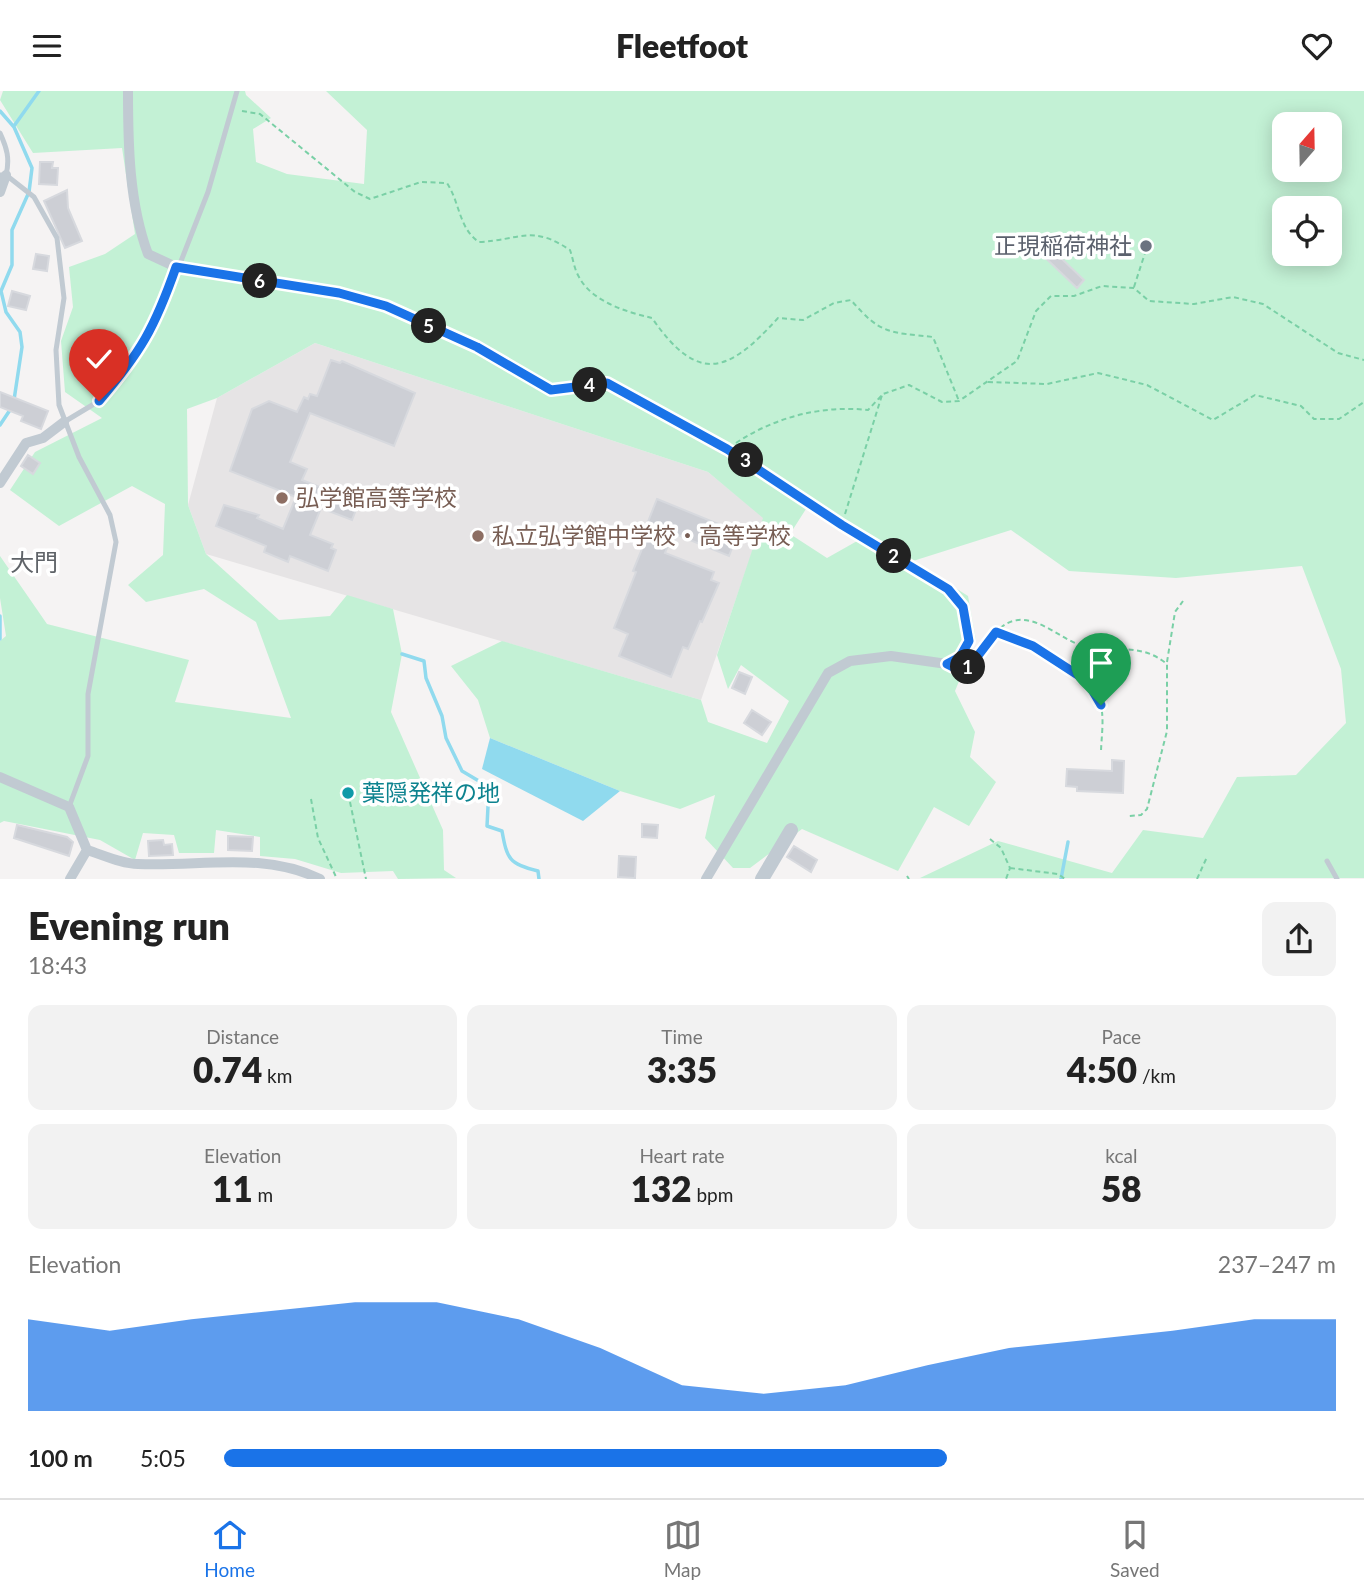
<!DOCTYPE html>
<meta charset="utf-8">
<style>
:root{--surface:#fff;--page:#f2f2f2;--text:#222;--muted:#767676;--line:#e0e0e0;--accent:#1a73e8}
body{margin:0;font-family:Lato,"Noto Sans JP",sans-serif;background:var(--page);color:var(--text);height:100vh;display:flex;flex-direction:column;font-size:26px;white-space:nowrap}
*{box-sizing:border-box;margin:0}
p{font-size:23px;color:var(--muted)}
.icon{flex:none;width:38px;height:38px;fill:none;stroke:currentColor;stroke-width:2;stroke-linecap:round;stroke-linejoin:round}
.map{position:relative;height:788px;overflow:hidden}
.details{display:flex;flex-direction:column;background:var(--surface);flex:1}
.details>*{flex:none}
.needle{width:46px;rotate:20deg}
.buttons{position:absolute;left:1272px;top:21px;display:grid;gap:14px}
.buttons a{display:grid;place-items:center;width:70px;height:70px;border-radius:14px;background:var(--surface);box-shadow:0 4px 18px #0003;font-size:35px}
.pin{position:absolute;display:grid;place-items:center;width:60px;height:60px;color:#fff;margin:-72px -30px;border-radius:50% 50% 50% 0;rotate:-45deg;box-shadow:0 0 7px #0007}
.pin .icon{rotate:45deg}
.km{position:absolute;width:35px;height:35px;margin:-18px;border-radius:50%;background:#222;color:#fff;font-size:19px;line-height:35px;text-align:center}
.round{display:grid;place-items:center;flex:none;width:74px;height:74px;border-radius:14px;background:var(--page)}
.headline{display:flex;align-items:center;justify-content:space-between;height:119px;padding:0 28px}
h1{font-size:38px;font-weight:800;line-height:52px}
.figures{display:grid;grid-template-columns:repeat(3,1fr);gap:10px;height:119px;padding:7px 28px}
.figures div{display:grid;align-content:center;border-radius:14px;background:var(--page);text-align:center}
.figures b{font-size:35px;font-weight:800}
.figures small{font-size:19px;font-weight:400}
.figures p{font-size:19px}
.chart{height:196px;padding:14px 28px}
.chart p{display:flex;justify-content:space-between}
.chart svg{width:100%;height:126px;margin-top:7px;fill:var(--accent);opacity:.7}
ul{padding:0 28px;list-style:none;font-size:23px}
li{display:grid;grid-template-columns:112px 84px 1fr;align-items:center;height:52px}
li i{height:18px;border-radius:9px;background:var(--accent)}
header{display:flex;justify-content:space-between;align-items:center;height:91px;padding:0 28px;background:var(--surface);font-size:32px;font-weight:800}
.menu{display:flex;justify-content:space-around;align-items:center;height:98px;border-top:2px solid var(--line);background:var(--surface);font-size:19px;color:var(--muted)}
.menu a{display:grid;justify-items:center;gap:4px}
.menu .selected{color:var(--accent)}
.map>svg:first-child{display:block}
.education{fill:#e6e4e5}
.green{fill:#c3f1d5;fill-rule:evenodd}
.water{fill:#90daee}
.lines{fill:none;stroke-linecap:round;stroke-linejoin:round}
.stream{stroke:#90daee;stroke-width:3.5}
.building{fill:#cdcfd5;stroke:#d7d9de;stroke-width:2}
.path{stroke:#7ad0a6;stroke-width:2;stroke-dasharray:5 3.5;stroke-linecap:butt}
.service{stroke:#c1cad2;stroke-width:5}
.minor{stroke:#c1cad2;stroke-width:10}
.tertiary{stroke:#c1cad2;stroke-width:14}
.route-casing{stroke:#fff;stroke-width:14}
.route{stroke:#1a73e8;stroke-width:9}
.worship-dot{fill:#6b7280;stroke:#fff;stroke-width:2.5}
.education-dot{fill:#8d6e63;stroke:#fff;stroke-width:2.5}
.culture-dot{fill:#0f9aa8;stroke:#fff;stroke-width:2.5}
.labels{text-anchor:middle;stroke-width:7;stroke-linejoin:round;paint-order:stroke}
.worship-label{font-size:23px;fill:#5b616d;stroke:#fff;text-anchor:end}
.education-label{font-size:23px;fill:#785e54;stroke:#fff;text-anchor:start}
.culture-label{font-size:23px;fill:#0d838f;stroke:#fff;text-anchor:start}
.neighbourhood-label{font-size:24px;fill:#5f6368;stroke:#fff}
</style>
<header><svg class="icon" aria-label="menu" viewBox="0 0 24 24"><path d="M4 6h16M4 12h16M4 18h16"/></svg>Fleetfoot<svg class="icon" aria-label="heart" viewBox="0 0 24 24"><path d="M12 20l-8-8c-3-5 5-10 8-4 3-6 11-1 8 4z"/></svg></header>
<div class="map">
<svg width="1364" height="788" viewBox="0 0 1364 788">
<rect width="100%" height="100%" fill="#f5f3f3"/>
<path class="education" d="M315,252L708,381L764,427L701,609L206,463L188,414L217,307Z"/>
<path class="green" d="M3,0H245L246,4L271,27L253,38L256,71L287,83L364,93L367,39L326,0H1364V787H920L998,750L1112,782L1143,739L1203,747L1237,686L1296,684L1346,632L1341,578L1302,475L1176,487L1069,480L1011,439L913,470L968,505L976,549L955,600L975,641L970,666L996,691L969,735L934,716L898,780L802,738L750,777H733L705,747L715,704L680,718L620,700L490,647L478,609L451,575L502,550L701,609L708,631L767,652L789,610L741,574L728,598L717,564L763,427L708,381L315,252L217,307L187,318L188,414L206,463L279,529L330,525L347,504L393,518L402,563L391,621L443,739L444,779L456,787L398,788L393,780L341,782L295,768L260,765V746L216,739L214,762H179L174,744L143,742L135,769L100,749L4,730L0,732V550L6,545L0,507V465L47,533L189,569L175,611L291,627L256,531L204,498L146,511L128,494L163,464L165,413L132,395L59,435L10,399L35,361L102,327L65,301L61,250L73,216L69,176L105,163L135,143L122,57L33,62L0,9ZM1284,33H1330V79H1284ZM1284,117H1330V163H1284ZM813,407L866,445L827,467L790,443Z"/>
<path class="water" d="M490,647L620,700L583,730L482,678Z"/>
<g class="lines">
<path class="stream" d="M0,20L14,36L32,77L29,101L12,139V174L1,200L6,221L20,241L22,256L14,309
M14,35L39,0
M0,334L12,316
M0,525V548
M402,563L424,570L426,587L442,625L446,647L462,680L489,696L487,735L502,740C507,768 509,773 538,780L539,788
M1061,788L1068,751"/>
</g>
<path class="building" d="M40,71H53L52,77H58L57,94L39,93Z
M67,99L68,117L82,150L65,157L44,110Z
M1041,148L1084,189L1077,197L1034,156Z
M36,163L49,165L47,180L33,178Z
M12,200L30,205L26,219L8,215Z
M331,269L340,272L342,270L415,302L394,355L310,322L290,371L307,378L302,389L327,399L329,395L339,399L337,403L359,411L352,429L321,417L310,444L333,453L331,457L336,459L328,480L290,465L288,471L264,461L266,455L216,435L224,414L259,424L257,427L283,438L296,406L230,380L252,318L269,310L297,321L304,306L308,308L310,303L317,305Z
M0,301L48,320L41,338L21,330L23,325L0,316Z
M28,364L40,372L33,383L21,375Z
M657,408L738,441L729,465L673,442L665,462L714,481L711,489L719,492L702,531L700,530L688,558L683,556L671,586L619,565L628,543L614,537L636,481L633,480L642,458L640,451Z
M739,581L752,586L745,603L732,597Z
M752,619L771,631L762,644L744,632Z
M1112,669L1124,670L1123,702L1077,700V696L1066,695L1067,678L1112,680Z
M642,733L658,734L657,747L642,746Z
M17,734L67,746L73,751L69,765L14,747Z
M228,745L253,746L252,760L228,759Z
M163,749L164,754L172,753L173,764L149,765L148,750Z
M794,755L817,769L811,781L787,766Z
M619,765L636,766L635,787L618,786Z"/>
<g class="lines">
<path class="path" d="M242,20L260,23L355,101L370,108L421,91L447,92C460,112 459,138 479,151C521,149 531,133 570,159C573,167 574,178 579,186C592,211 627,221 652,227C699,295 729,281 778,227L803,229L834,212L851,209C881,244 889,241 933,246L959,310
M1134,196L1145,162
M988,291L1047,293L1098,282L1147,294L1213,329L1255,304L1301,315L1314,328H1339L1364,311
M736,352C775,326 822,314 868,319L883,303L909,294L942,311L959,310L1017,270L1036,220L1051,205H1074L1102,195L1134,197L1149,210L1194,213L1233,206L1263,213L1338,262L1364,269
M845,423L882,304
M997,542C1029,554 1088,577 1100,612C1105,626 1101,648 1101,662
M1167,571L1175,521L1183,510
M968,576C983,563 992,536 1013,530C1038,523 1062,550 1084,555C1116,562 1140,551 1167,573V640L1147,718L1141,724L1129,725
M311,708L318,747L337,788
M350,711L366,788
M990,748L1001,757L1010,777L1006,788
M1010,777L1058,783L1065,788
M907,785L909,788
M1197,788L1207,766"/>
<path class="service" d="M0,42C7,57 10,68 6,84
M0,84H6L34,106L57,147L64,207L56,259L59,314L79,366L110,424L116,451L88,603V665L69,716
M64,331L99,310L136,267L158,229L208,101L237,0
M1327,770L1337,788"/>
<path class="minor" d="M128,0C128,54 129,112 148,163L176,176L339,202L386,215L477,256L551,299L607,292L777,389L842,434L948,498L963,516L969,550L960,567L947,573L891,565L850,570L828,582L706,788
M0,101L6,84
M0,392L26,352L43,347L64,331
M0,686L69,716L87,759
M87,759C103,764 122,773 138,773C200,776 262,760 320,788
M70,788L87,759"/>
<path class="tertiary" d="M762,788L791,739"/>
</g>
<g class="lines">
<g class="route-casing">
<path id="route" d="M99,310C141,261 155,236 176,176L339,202L386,215L477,256L551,299L607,292L727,358L842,434L948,498L963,516L969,550L960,566L947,573L957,578L970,575L996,541L1033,555L1087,590L1101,614"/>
</g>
<use href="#route" class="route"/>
</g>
<circle class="worship-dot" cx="1146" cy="155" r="7"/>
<g class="education-dot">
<circle cx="282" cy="407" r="7"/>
<circle cx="478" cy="445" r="7"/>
</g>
<circle class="culture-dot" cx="348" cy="702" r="7"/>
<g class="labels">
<g class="worship-label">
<text x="1132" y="163">正現稲荷神社</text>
</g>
<g class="education-label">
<text x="296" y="415">弘学館高等学校</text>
<text x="492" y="453">私立弘学館中学校・高等学校</text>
</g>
<g class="culture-label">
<text x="362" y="710">葉隠発祥の地</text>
</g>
<g class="neighbourhood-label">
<text x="34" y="480">大門</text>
</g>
</g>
</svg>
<div class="buttons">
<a><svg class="needle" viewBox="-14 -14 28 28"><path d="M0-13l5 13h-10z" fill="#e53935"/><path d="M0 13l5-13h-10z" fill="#767676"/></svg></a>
<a><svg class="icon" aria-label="locate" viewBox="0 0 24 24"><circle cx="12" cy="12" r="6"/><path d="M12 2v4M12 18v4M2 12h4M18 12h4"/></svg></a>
</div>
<div class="pin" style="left:1101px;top:614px;background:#1e9e55"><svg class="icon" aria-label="arrive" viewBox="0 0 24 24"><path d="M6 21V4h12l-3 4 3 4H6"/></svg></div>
<div class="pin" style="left:99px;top:310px;background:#d93025"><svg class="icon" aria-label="check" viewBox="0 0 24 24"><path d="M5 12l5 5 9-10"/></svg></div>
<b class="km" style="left:968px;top:576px">1</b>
<b class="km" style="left:894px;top:465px">2</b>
<b class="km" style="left:746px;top:369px">3</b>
<b class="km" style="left:590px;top:294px">4</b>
<b class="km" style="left:429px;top:235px">5</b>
<b class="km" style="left:260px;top:190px">6</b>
</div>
<section class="details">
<div class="headline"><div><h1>Evening run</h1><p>18:43</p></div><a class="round"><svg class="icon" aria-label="share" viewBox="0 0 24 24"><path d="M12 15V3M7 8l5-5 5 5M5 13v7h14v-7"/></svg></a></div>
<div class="figures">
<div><p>Distance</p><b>0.74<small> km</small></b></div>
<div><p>Time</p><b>3:35</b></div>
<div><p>Pace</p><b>4:50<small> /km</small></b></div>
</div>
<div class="figures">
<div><p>Elevation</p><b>11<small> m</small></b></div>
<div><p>Heart rate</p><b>132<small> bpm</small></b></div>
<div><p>kcal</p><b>58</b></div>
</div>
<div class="chart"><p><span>Elevation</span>237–247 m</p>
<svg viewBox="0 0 160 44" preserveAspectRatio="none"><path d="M0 44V12L10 16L20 12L30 9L40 6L50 6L60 12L70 22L80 35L90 38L100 35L110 28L120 22L130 19L140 16L150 12L160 12V44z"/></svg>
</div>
<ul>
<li><b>100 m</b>5:05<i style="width:65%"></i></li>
</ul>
</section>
<nav class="menu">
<a class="selected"><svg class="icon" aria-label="home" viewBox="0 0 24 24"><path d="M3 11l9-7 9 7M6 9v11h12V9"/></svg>Home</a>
<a><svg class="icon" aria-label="map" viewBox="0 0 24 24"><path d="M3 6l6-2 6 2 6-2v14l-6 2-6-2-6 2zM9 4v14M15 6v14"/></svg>Map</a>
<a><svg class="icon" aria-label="saved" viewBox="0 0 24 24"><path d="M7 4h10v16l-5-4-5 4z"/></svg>Saved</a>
</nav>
